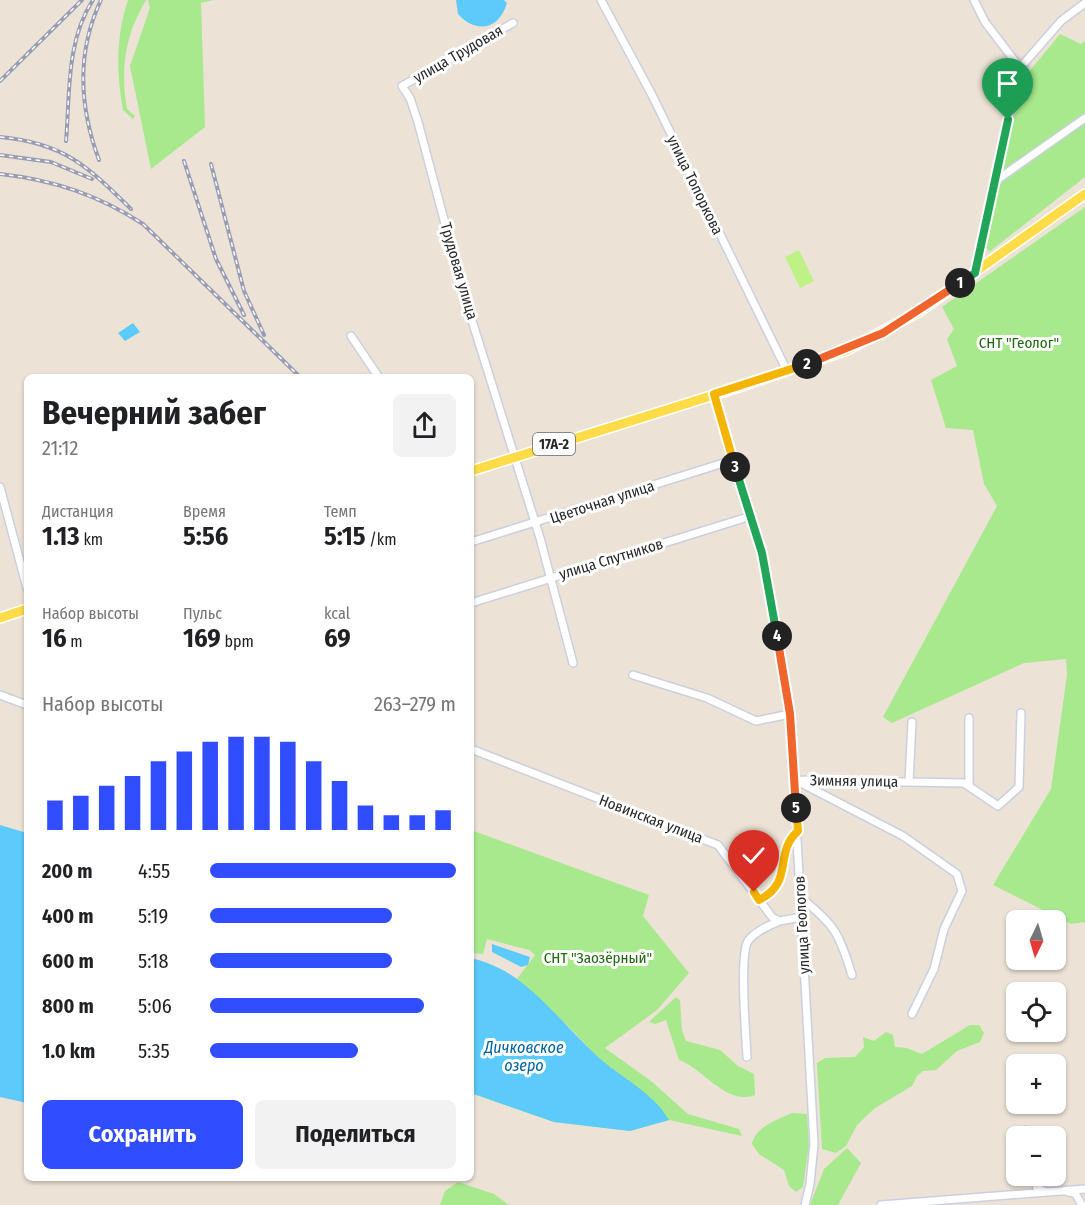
<!DOCTYPE html>
<html lang="ru">
<meta charset="utf-8">
<style>
:root{--surface:#fff;--page:#f2f2f2;--text:#202124;--muted:#757577;--accent:#304eff}
body{margin:0;font-family:"Fira Sans Condensed",sans-serif;background:var(--page);color:var(--text);height:100vh;display:flex;flex-direction:column;font-size:22px;white-space:nowrap}
*{box-sizing:border-box;margin:0}
p{font-size:20px;color:var(--muted)}
.icon{flex:none;width:33px;height:33px;fill:none;stroke:currentColor;stroke-width:2;stroke-linecap:round;stroke-linejoin:round}
.map{position:relative;flex:1;overflow:hidden}
.drawer{position:absolute;left:24px;top:374px;width:450px;height:807px;display:flex;flex-direction:column;background:var(--surface);border-radius:9px;box-shadow:0 2px 4px #0004}
.drawer>*{flex:none}
.needle{width:39px;rotate:185deg}
.buttons{position:absolute;left:1006px;top:910px;display:grid;gap:12px}
.buttons a{display:grid;place-items:center;width:60px;height:60px;border-radius:9px;background:var(--surface);box-shadow:0 2px 4px #0004;font-size:30px}
.pin{position:absolute;display:grid;place-items:center;width:51px;height:51px;color:#fff;margin:-62px -26px;border-radius:50% 50% 50% 0;rotate:-45deg;box-shadow:0 0 6px #0007}
.pin .icon{rotate:45deg}
.km{position:absolute;width:30px;height:30px;margin:-15px;border-radius:50%;background:#222;color:#fff;font-size:16px;line-height:30px;text-align:center}
.round{display:grid;place-items:center;flex:none;width:63px;height:63px;border-radius:9px;background:var(--page)}
.summary{display:flex;align-items:center;justify-content:space-between;height:102px;padding:0 18px}
h1{font-size:33px;font-weight:700;line-height:45px}
.figures{display:grid;grid-template-columns:repeat(3,1fr);gap:9px;height:102px;padding:6px 18px}
.figures div{display:grid;align-content:center}
.figures b{font-size:26px;font-weight:700}
.figures small{font-size:16px;font-weight:400}
.figures p{font-size:16px}
.chart{height:168px;padding:12px 18px}
.chart p{display:flex;justify-content:space-between}
.chart svg{width:100%;height:108px;margin-top:6px;stroke:var(--accent);stroke-width:6}
.button{display:flex;gap:12px;margin-top:auto;padding:12px 18px}
.button a{flex:1;height:69px;border-radius:9px;background:var(--accent);color:#fff;font-size:24px;font-weight:700;line-height:69px;text-align:center}
.button a+a{background:var(--page);color:var(--text)}
ul{padding:0 18px;list-style:none;font-size:20px}
li{display:grid;grid-template-columns:96px 72px 1fr;align-items:center;height:45px}
li i{height:15px;border-radius:8px;background:var(--accent)}
.map>svg:first-child{display:block}
.green{fill:#a7e98c}
.pitch{fill:#bff286}
.water{fill:#5ccafb}
.lines{fill:none;stroke-linecap:round;stroke-linejoin:round}
.minor-casing{stroke:#cbcfe2;stroke-width:10}
.major-casing{stroke:#fff;stroke-width:12}
.minor{stroke:#fff;stroke-width:7}
.major{stroke:#ffdc48;stroke-width:9}
.rail-casing{stroke:#999cb4;stroke-width:4}
.rail{stroke:#fff;stroke-width:1.5;stroke-dasharray:4.5;stroke-linecap:butt}
.split-1-casing{stroke:#fff;stroke-width:12}
.split-2-casing{stroke:#fff;stroke-width:12}
.split-3-casing{stroke:#fff;stroke-width:12}
.split-4-casing{stroke:#fff;stroke-width:12}
.split-5-casing{stroke:#fff;stroke-width:12}
.split-6-casing{stroke:#fff;stroke-width:12}
.split-1{stroke:#22a559;stroke-width:8}
.split-2{stroke:#f0652b;stroke-width:8}
.split-3{stroke:#f5b400;stroke-width:8}
.split-4{stroke:#22a559;stroke-width:8}
.split-5{stroke:#f0652b;stroke-width:8}
.split-6{stroke:#f5b400;stroke-width:8}
.labels{text-anchor:middle;stroke-width:6;stroke-linejoin:round;paint-order:stroke}
.shield{fill:#fff;stroke:#686868;stroke-width:1.5}
.shield-label{font-size:14px;font-weight:bold;fill:#272727}
.street-label{font-size:15px;fill:#272727;stroke:#fff}
.park-label{font-size:15px;fill:#206911;stroke:#fff}
.water-label{font-size:16px;font-style:italic;fill:#0063a2;stroke:#fff}
</style>
<div class="map">
<svg width="1085" height="1205" viewBox="0 0 1085 1205">
<rect width="100%" height="100%" fill="#ece3d6"/>
<path class="green" d="M128,0H146C125,35 120,69 127,109L135,116L133,119L123,110C116,72 116,36 128,0Z
M148,0H213L201,3L205,127L151,169L130,66L150,8Z
M1060,34L1081,44L1085,41V177L989,252L986,246L1015,110L1028,73Z
M1085,207V922L1071,924L993,885L1051,789L1067,675L1066,659L1024,663L892,723L883,717L997,506L984,484L973,430L946,428L931,380L957,366L947,339L954,329L942,307Z
M471,830L649,895L643,916L689,973L657,1010L605,1048L651,1081L688,1114L739,1129L742,1136L669,1120L630,1131L554,1122L471,1093V958L615,1093L628,1079L612,1078C587,1039 550,1011 517,979L535,955L529,950L487,939L483,954L471,953Z
M676,997L680,1000L682,1030L686,1041L720,1050L738,1066L754,1074L755,1095C726,1106 703,1068 679,1060L666,1020L655,1024L649,1022Z
M970,1025H979L984,1033L980,1042L957,1051L936,1070L923,1071L917,1076L912,1086L875,1108L857,1125L846,1146L836,1153L822,1149L817,1063L825,1058L855,1057L864,1047L863,1037L874,1041L886,1032L893,1035L895,1047L907,1048L922,1054Z
M792,1113L807,1114L809,1145L803,1187L796,1192L789,1186L784,1170L759,1154L752,1144C755,1127 777,1120 792,1113Z
M847,1148L861,1163L838,1205H810L824,1169Z
M458,1182L494,1194L509,1205H440L445,1191Z"/>
<path class="pitch" d="M799,250L814,281L800,288L785,257Z"/>
<path class="water" d="M456,0H504L507,3C499,30 476,34 458,14Z
M133,323L140,332L125,341L118,333Z
M0,825L27,833V1103L0,1097Z
M492,944L530,957L528,965L521,967L492,952Z
M471,958C487,962 504,969 517,979C547,1001 570,1031 597,1056C621,1078 653,1092 669,1120L630,1131L554,1122L471,1093Z"/>
<g class="lines">
<g class="minor-casing">
<path id="minor" d="M601,0L652,95L787,371
M974,0L985,22L1020,68L975,273
M513,23L402,86L410,98L418,122L464,295L540,538L573,663
M1020,68L1061,21L1085,3
M994,182L1085,118
M351,336L378,376
M714,394L762,553L790,714L814,1144L810,1184L805,1205
M0,487L27,588
M471,542L733,460
M471,603L751,516
M633,675L707,698L756,721L790,714
M0,695L27,705
M471,749L718,845L772,917L779,921L802,917
M909,782L912,722
M969,786V718
M801,898C835,925 839,933 852,975
M759,900C795,882 773,852 797,831
M912,1014L934,969L944,929L962,891L957,874L903,836L795,780L964,783L998,806L1019,787L1021,713
M747,1057C746,1036 739,956 748,941C755,931 769,926 779,921
M1025,1130L1026,1137
M1034,1176L1037,1188L1046,1192
M1068,1192L1075,1193L1082,1205
M881,1205L1085,1189"/>
</g>
<g class="major-casing">
<path id="major" d="M471,471L733,389L847,350L917,313L1085,194
M0,618L27,609"/>
</g>
<use href="#minor" class="minor"/>
<use href="#major" class="major"/>
<g class="rail-casing">
<path id="rail" d="M0,81L82,0
M0,137C64,143 87,166 131,209
M66,141C70,94 66,41 93,0
M0,155L51,162L92,179
M99,160C79,106 76,53 101,0
M184,161L216,259L244,315
M211,164L244,291L264,335
M0,174C54,180 98,195 143,224L299,376"/>
</g>
<use href="#rail" class="rail"/>
</g>
<g class="lines">
<g class="split-1-casing">
<path id="split-1" d="M960,283L975,273L1008,120"/>
</g>
<g class="split-2-casing">
<path id="split-2" d="M807,364L883,333L960,283"/>
</g>
<g class="split-3-casing">
<path id="split-3" d="M735,467L714,394L807,364"/>
</g>
<g class="split-4-casing">
<path id="split-4" d="M735,467L762,553L777,636"/>
</g>
<g class="split-5-casing">
<path id="split-5" d="M777,636L790,714L796,808"/>
</g>
<g class="split-6-casing">
<path id="split-6" d="M754,892L759,900C795,882 773,853 798,831L796,808"/>
</g>
<use href="#split-1" class="split-1"/>
<use href="#split-2" class="split-2"/>
<use href="#split-3" class="split-3"/>
<use href="#split-4" class="split-4"/>
<use href="#split-5" class="split-5"/>
<use href="#split-6" class="split-6"/>
</g>
<g class="labels">
<rect class="shield" x="533" y="433" width="42" height="22" rx="4.5"/>
<g class="shield-label">
<text x="554" y="449">17А-2</text>
</g>
<g class="street-label">
<text transform="translate(458 54) rotate(-30)" y="5">улица Трудовая</text>
<text transform="translate(695 185) rotate(64)" y="5">улица Топоркова</text>
<text transform="translate(459 271) rotate(74)" y="5">Трудовая улица</text>
<text transform="translate(602 502) rotate(-18)" y="5">Цветочная улица</text>
<text transform="translate(611 559) rotate(-17)" y="5">улица Спутников</text>
<text transform="translate(854 781) rotate(1)" y="5">Зимняя улица</text>
<text transform="translate(651 819) rotate(21)" y="5">Новинская улица</text>
<text transform="translate(802 925) rotate(-93)" y="5">улица Геологов</text>
</g>
<g class="park-label">
<text x="1019" y="348">СНТ "Геолог"</text>
<text x="598" y="963">СНТ "Заозёрный"</text>
</g>
<g class="water-label">
<text x="524" y="1053">Дичковское<tspan x="524" dy="18">озеро</tspan></text>
</g>
</g>
</svg>
<div class="buttons">
<a><svg class="needle" viewBox="-14 -14 28 28"><path d="M0-13l5 13h-10z" fill="#e53935"/><path d="M0 13l5-13h-10z" fill="#757577"/></svg></a>
<a><svg class="icon" aria-label="locate" viewBox="0 0 24 24"><circle cx="12" cy="12" r="6"/><path d="M12 2v4M12 18v4M2 12h4M18 12h4"/></svg></a>
<a>+</a>
<a>−</a>
</div>
<div class="pin" style="left:1008px;top:120px;background:#1e9e55"><svg class="icon" aria-label="arrive" viewBox="0 0 24 24"><path d="M6 21V4h12l-3 4 3 4H6"/></svg></div>
<div class="pin" style="left:754px;top:892px;background:#d93025"><svg class="icon" aria-label="check" viewBox="0 0 24 24"><path d="M5 12l5 5 9-10"/></svg></div>
<b class="km" style="left:960px;top:283px">1</b>
<b class="km" style="left:807px;top:364px">2</b>
<b class="km" style="left:735px;top:467px">3</b>
<b class="km" style="left:777px;top:636px">4</b>
<b class="km" style="left:796px;top:808px">5</b>
<section class="drawer">
<div class="summary"><div><h1>Вечерний забег</h1><p>21:12</p></div><a class="round"><svg class="icon" aria-label="share" viewBox="0 0 24 24"><path d="M12 15V3M7 8l5-5 5 5M5 13v7h14v-7"/></svg></a></div>
<div class="figures">
<div><p>Дистанция</p><b>1.13<small> km</small></b></div>
<div><p>Время</p><b>5:56</b></div>
<div><p>Темп</p><b>5:15<small> /km</small></b></div>
</div>
<div class="figures">
<div><p>Набор высоты</p><b>16<small> m</small></b></div>
<div><p>Пульс</p><b>169<small> bpm</small></b></div>
<div><p>kcal</p><b>69</b></div>
</div>
<div class="chart"><p><span>Набор высоты</span>263–279 m</p>
<svg viewBox="0 0 160 44" preserveAspectRatio="none"><path d="M5 44V32M15 44V30M25 44V26M35 44V22M45 44V16M55 44V12M65 44V8M75 44V6M85 44V6M95 44V8M105 44V16M115 44V24M125 44V34M135 44V38M145 44V38M155 44V36"/></svg>
</div>
<ul>
<li><b>200 m</b>4:55<i style="width:100%"></i></li>
<li><b>400 m</b>5:19<i style="width:74%"></i></li>
<li><b>600 m</b>5:18<i style="width:74%"></i></li>
<li><b>800 m</b>5:06<i style="width:87%"></i></li>
<li><b>1.0 km</b>5:35<i style="width:60%"></i></li>
</ul>
<div class="button"><a>Сохранить</a><a>Поделиться</a></div>
</section>
</div>
